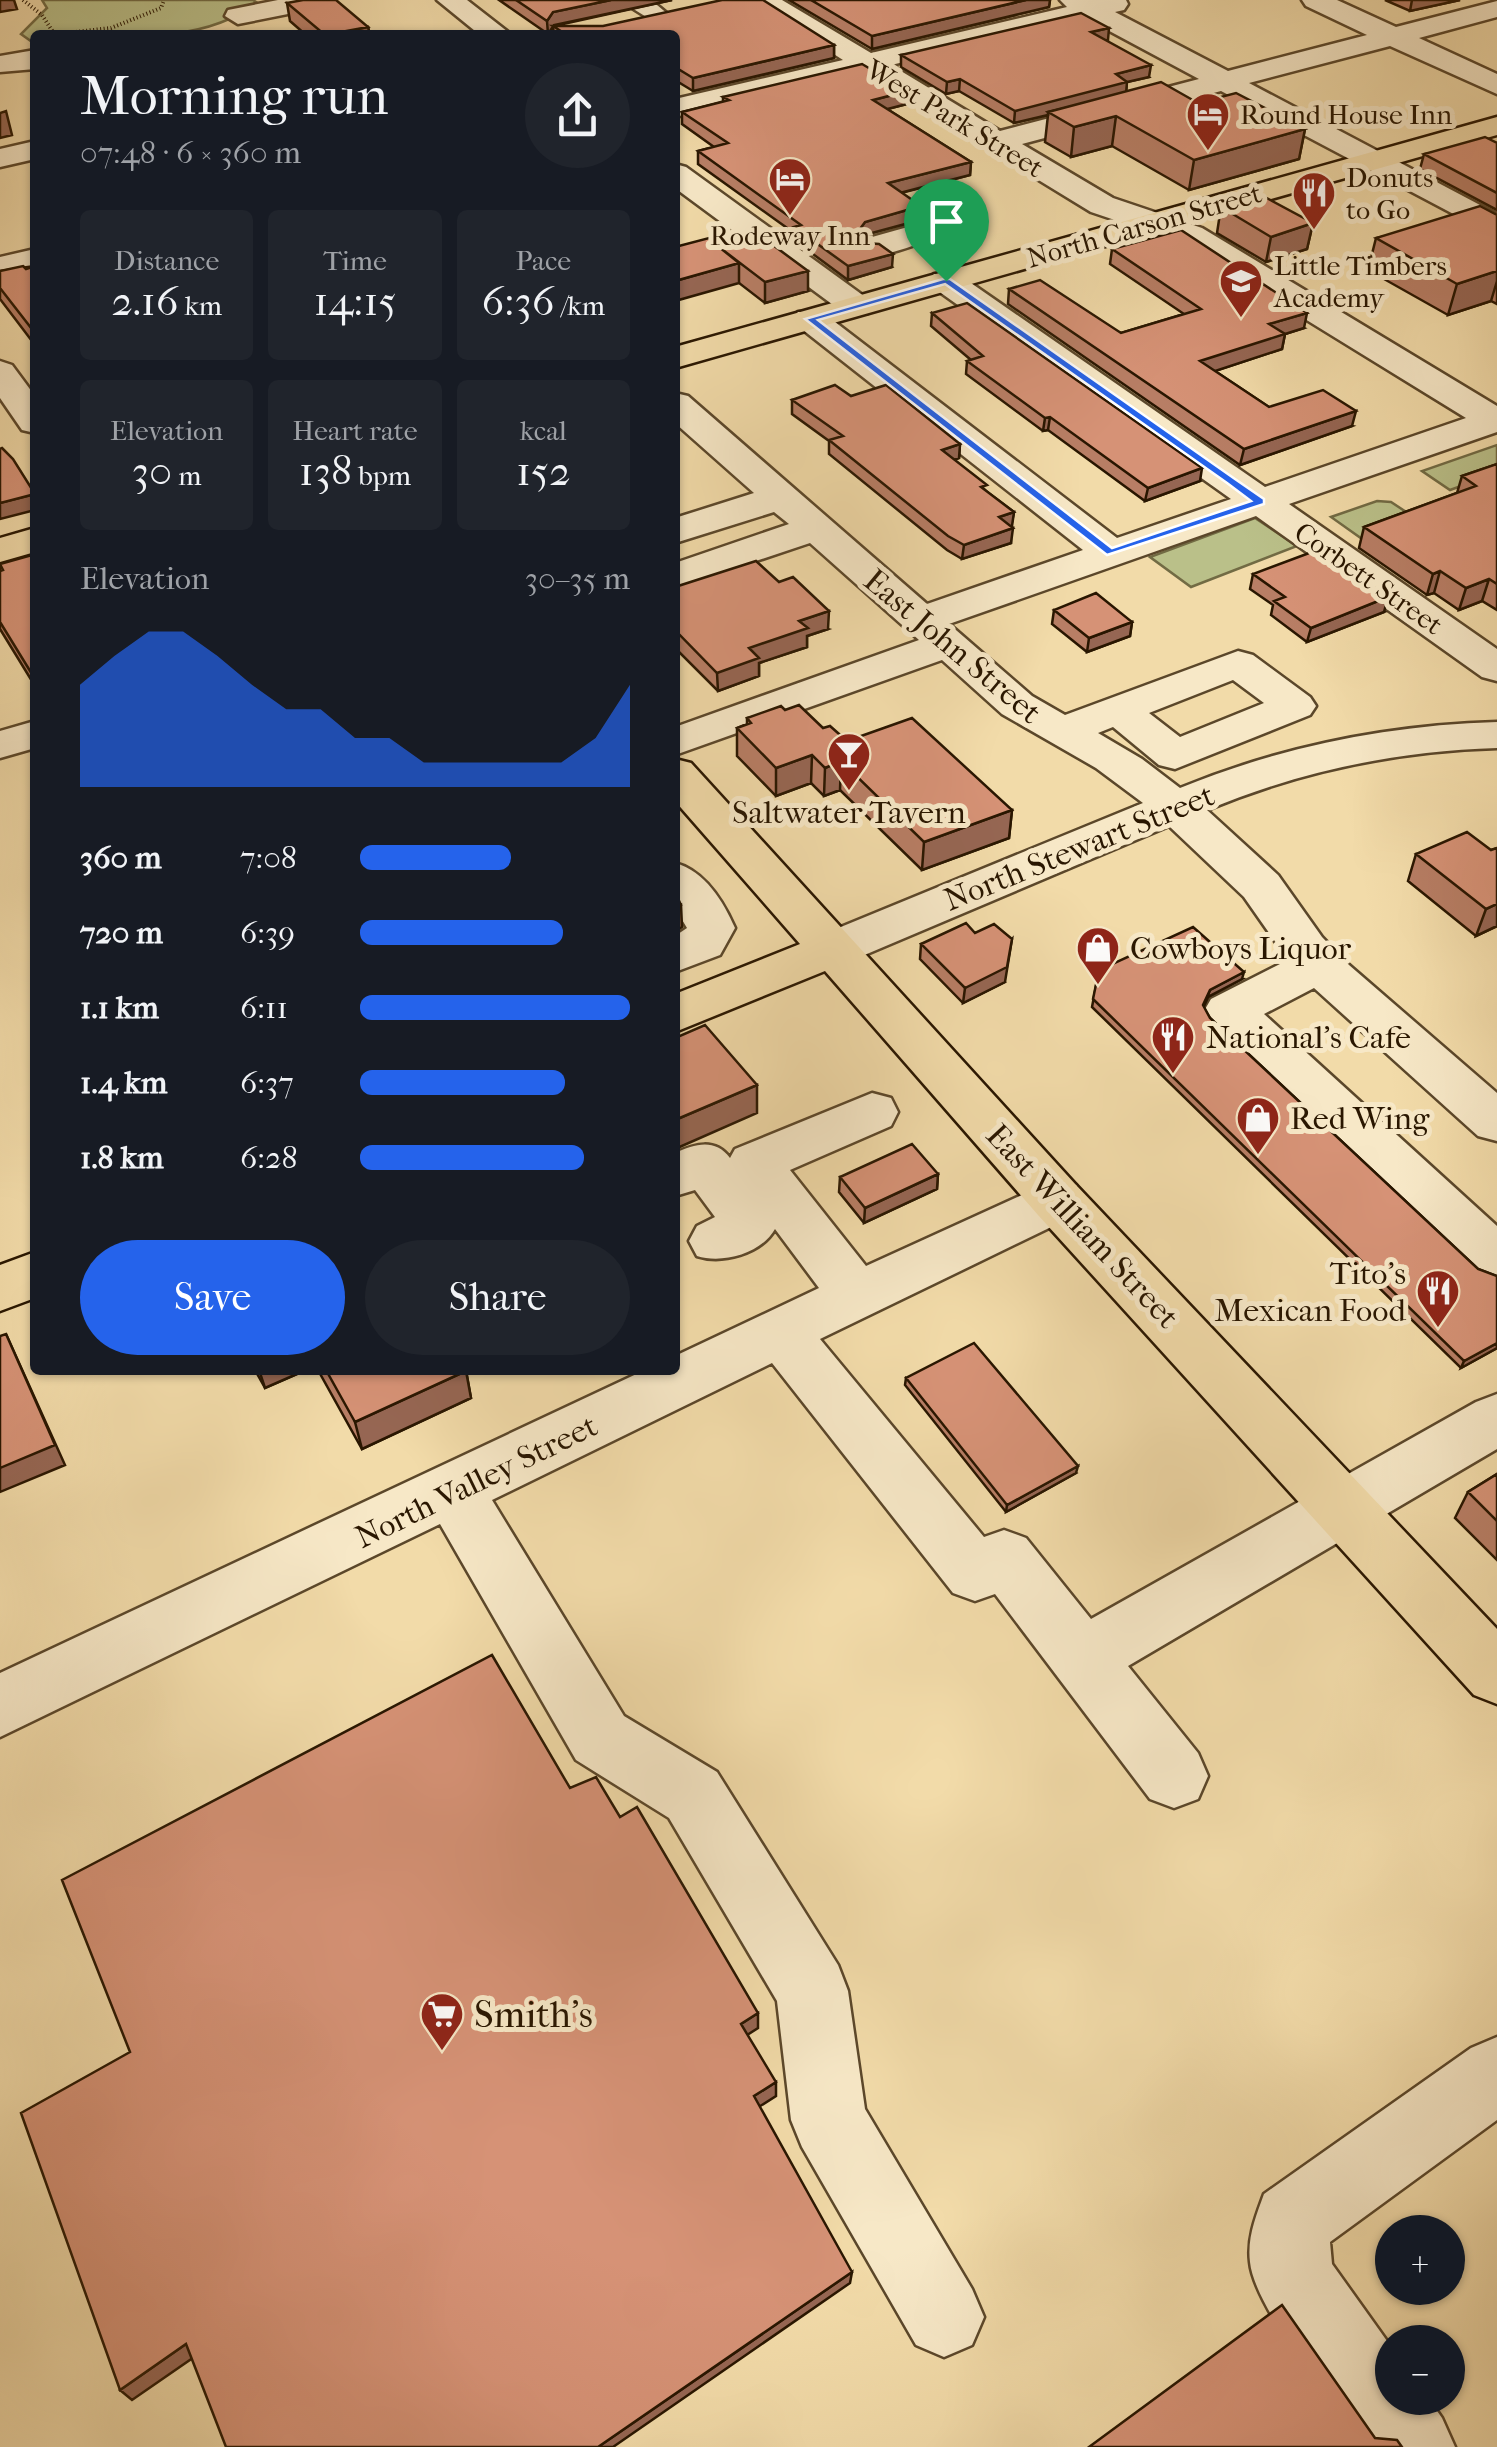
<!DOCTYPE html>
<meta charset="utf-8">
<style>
:root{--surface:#171b24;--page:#20242c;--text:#f1f3f6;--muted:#9ea1a6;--accent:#2563eb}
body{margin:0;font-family:"IM FELL French Canon",serif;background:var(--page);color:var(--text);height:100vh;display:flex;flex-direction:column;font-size:38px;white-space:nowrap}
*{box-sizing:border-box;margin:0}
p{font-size:32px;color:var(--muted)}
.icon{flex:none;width:55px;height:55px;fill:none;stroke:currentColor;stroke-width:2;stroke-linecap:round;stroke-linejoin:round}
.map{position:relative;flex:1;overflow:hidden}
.panel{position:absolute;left:30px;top:30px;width:650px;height:1345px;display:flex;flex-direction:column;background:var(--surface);border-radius:10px;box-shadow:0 2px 8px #0004}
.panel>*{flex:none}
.fabs{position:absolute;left:1375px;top:2215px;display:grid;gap:20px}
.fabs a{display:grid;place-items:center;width:90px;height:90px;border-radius:50%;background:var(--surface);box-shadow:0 2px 8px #0004;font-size:50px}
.pin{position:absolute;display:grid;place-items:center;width:85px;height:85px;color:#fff;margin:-102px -42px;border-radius:50% 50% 50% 0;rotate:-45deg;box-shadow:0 0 10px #0007}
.pin .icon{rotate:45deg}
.round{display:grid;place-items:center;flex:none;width:105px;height:105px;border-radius:52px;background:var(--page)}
.summary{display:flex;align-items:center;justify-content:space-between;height:170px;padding:0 50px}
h1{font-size:55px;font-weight:600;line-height:75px}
.metrics{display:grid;grid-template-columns:repeat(3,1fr);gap:15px;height:170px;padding:10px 50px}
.metrics div{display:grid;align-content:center;border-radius:10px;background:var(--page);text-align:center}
.metrics b{font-size:42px;font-weight:600}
.metrics small{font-size:28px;font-weight:400}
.metrics p{font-size:28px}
.chart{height:280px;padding:20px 50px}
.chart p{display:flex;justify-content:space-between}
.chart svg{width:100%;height:180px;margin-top:10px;fill:var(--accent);opacity:.7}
.primary-button{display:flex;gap:20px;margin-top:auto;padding:20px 50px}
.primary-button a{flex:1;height:115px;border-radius:60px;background:var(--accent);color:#fff;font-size:40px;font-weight:600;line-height:115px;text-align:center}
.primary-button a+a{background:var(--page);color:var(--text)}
ul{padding:0 50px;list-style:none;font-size:32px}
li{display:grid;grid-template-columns:160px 120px 1fr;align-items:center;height:75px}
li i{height:25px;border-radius:12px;background:var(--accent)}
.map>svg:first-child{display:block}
.green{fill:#bac089;stroke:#726b44;stroke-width:2.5}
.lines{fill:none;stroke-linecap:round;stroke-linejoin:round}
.minor-casing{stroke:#5b472a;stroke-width:5}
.major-casing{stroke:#291600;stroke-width:5}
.path{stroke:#291600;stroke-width:4;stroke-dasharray:1 2.5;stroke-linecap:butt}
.minor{fill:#f7e8c7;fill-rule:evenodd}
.major{fill:#f2dba9;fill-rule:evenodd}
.wall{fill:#b87e65;stroke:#291600;stroke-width:2.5}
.shaded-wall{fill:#966653;stroke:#291600;stroke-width:2.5}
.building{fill:#d69276;stroke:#291600;stroke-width:2.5}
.route{fill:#2563eb;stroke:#fff;stroke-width:2.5;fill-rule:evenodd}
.labels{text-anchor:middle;stroke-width:10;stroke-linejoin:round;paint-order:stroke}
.far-poi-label{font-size:28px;fill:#291600;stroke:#f7e8c7;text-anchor:start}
.far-street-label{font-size:28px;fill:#291600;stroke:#f7e8c7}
.street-label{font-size:32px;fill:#291600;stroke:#f7e8c7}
.poi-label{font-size:32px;fill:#291600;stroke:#f7e8c7;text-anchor:start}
.near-poi-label{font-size:38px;fill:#291600;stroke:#f7e8c7;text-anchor:start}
</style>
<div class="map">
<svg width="1497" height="2447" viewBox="0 0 1497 2447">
<rect width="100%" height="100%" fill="#f2dba9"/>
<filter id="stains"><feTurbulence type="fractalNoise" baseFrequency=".002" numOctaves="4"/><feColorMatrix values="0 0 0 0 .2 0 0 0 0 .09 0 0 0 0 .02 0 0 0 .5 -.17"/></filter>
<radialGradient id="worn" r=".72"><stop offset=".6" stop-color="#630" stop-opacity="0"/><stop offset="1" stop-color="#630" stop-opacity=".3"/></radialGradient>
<path class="green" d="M42,0H253L256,2C204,48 101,35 35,35V44L21,34L47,8Z
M1497,445V473L1450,490L1422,471Z
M1377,501L1391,502L1423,523L1365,541L1331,517Z
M1255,518L1297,546L1191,587L1150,557Z"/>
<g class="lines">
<g class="minor-casing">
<path id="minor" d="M278,0H332L328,6L238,24L225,16L228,10Z
M437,0H467L512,35H480Z
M619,0H651L669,15L656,23Z
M750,0H782L871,53L1067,7L1060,0H1126L1128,4L1124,10L1115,12L1228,71L1367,35L1306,6L1302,0H1337L1396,27L1497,1V17L1419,38L1497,74V94L1390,46L1249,83L1497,214V237L1221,91L1022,144L1113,198L1202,228L1497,406V432L1289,504L1497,649V681L1482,677L1256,516L949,624L1032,696L1065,715L1238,651L1253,655L1310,697L1316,706L1310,715L1175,769L1159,765L1113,727L1098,733L1142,759L1180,788C1280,747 1389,725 1497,722V748C1397,751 1300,771 1207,810L1278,875L1322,937L1349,965L1497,1093V1141L1478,1136L1314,988L1264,1014L1497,1226V1281L1477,1274L1211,1023L1204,1011L1211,999L1288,960L1244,897L1169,826L848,962L831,966L814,962L807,950L814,938L1143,803L1096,768L1002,714L942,660L675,755V727L919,640L810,543L675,588V563L789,524L774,512L675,543V518L754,493L675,423V393L688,396L927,604L1083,550L798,326L793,319L798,312H822L1117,538L1231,499L934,288L929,281L934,274H958L1265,487L1466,418L1180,242L1091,212L862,72L675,117V99L843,60ZM1087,19L1199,79L1000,131L891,65ZM1233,680L1264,703L1180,737L1149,713Z
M35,50V69L0,72V56Z
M35,141V159L0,167V149Z
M675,164L686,167L868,299L873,306L868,313H844L675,188Z
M947,216L958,219L980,237L975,244C960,248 950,237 937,239C913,243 889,259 865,253L860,246L865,239Z
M35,249V269L0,277V257Z
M0,361L12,365L35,396V433L22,430L0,398Z
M35,721V748L0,758V731Z
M675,863C705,871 723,901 735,928L720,955L675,972V936L687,928L675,908Z
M872,1093L891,1098L898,1112L891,1126L790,1170L866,1266L1057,1179L1076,1185L1084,1200L1076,1215L820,1339L984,1537L1004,1530L1026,1538L1091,1619L1476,1402L1497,1394V1449L1128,1666L1198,1753L1208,1776L1198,1799L1174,1808L1150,1799L995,1594L975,1601L953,1593L772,1363L492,1500L624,1716L717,1772L838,1965L848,1991L865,2109L972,2289L984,2317L972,2345L944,2357L916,2345L802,2147L791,2120L777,2001L669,1818L576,1760L440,1524L0,1737V1673L645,1370H675V1356L819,1288L775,1229C761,1254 722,1264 697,1256L689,1241L697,1226L715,1217L695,1190L675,1196V1153C695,1144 715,1138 730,1158L735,1149Z
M1497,2037V2120L1330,2242L1332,2264L1392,2348V2398H1428L1442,2418L1455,2447H1363C1335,2407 1254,2307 1250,2262C1247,2238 1256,2216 1264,2194L1471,2048Z"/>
</g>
<g class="major-casing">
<path id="major" d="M1497,117V135L675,368V347Z
M35,528V552L0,562V538Z
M675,759L691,763L1076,1185L1497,1629V1704L1474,1695L1038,1215L825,971L675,1032V994L800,944L675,801Z
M35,1252V1298L0,1311V1265Z"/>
</g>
<path class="path" d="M23,0L42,15L53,32
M48,35L111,28L161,8L164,0"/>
<use href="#minor" class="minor"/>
<use href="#major" class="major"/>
</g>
<path class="wall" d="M499,0H672L554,26L834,45V58L693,91L675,80V35H554L553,27L548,34Z
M789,0H1050L1049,7L872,49Z
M1385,0H1460L1410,11Z
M287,3L368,27L370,35H306L290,21Z
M1105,40L1149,77L1127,82L1126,92L1198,103L1305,129L1299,159L1189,190L1112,146L1071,157L1045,142L1048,115L1014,123L959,91L946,94L901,67V55L1108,40Z
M723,97L907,104L887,109L971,162L970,175L901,193L920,220L864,235L862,239L892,267L848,280L794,240V233L698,164V151L714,147L682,124V112L723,102Z
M1497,143V210L1420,169L1424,154Z
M1221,207L1313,223L1307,249L1266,262L1217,233Z
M1497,215V304L1491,301L1448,315L1368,270L1376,238Z
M714,242L808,291L765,303L739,283Z
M1112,249L1304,328L1285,334L1282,349L1215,371L1269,407L1352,426L1240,465L1008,304L1009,289L1121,333L1184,314L1110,264Z
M35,266V345L0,299V271Z
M932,313L1200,481L1145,501L1048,430L1043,431L966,374L967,361L971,360L931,326Z
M851,396L960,444L959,458L954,460L986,491L1014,512L1011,527V543L962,559L947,550L829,454V441L792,414V400Z
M1497,464V610L1482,601L1459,610L1434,593L1427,595L1359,548L1364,527L1457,493L1462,476Z
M35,560V686L0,629V564Z
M1253,574L1384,612L1307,642L1271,615L1273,605L1250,589Z
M675,587L828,629L807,636V647L759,663V676L718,691L675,648Z
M1054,610L1132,622L1130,636L1087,652L1052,624Z
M785,710L847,741L1012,810L1009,838L922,870L840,790L824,796L811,783L776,796L737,756V728L747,724V718Z
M1497,848V926L1476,936L1408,881L1416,854L1491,850Z
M975,933L1005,982L963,1003L920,959L921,944Z
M1099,970L1242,979L1208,997L1203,1007L1210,1018L1478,1269L1497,1276V1348L1461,1368L1092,1007Z
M938,1174L937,1189L864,1223L839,1192L840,1177Z
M255,1370H306L265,1388Z
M318,1370H466L471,1398L362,1449Z
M906,1378L1076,1473L1006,1512L905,1385Z
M1497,1474V1560L1455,1518L1468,1492Z"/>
<path class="shaded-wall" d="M0,0H14L17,9L0,12Z
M611,0H672L554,25L548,34L547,21L553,12Z
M1026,0H1050L1049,7L872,49V36Z
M1412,0H1460L1410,11Z
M368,27L370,35H328Z
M1109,28L1108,40L1089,44L1091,32Z
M834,45V58L693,91V78Z
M1151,65L1149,77L1127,82L1126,94L1048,112V115L1014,123L1015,111L1116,74Z
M960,79L959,91L946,94L947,82Z
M908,91L907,104L872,113L873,100Z
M6,111L12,135L0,138V113Z
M1116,116L1112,146L1071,157L1074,127Z
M1305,129L1299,159L1189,190L1194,160Z
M971,162L970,175L888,196V183Z
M921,206L920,220L864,235L856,246L857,233L865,222Z
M1313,223L1307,249L1266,262L1271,237Z
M893,254L892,267L848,280V266Z
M739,263V283L675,301V281Z
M808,271V291L765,303V282Z
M1497,271V281L1491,301L1448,315L1457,284Z
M678,305V326L675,327V306Z
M1307,313L1304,328L1285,334L1282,349L1197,377L1200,361L1269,324Z
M1356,411L1352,426L1240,465L1244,449Z
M1050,417L1048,430L1043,431L1045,418Z
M960,444L959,458L941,464L942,450Z
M1202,468L1200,481L1145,501L1148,488Z
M35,494V510L0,519V503Z
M1014,512L1012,526L998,531L999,517Z
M1013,528L1011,543L962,559L964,545Z
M1440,571L1434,593L1427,595L1433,574Z
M1489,579L1482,601L1459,610L1466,588Z
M1388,597L1384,612L1307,642L1311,628Z
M829,611L828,629L807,636V647L759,663V676L718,691L717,673L749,648L799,621Z
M1132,622L1130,636L1087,652L1089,638Z
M812,755L811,783L776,796V768Z
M841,761L840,790L824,796L825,768Z
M1012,810L1009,838L922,870L924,842Z
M1497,904V926L1476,936L1486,909Z
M681,905L682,927L675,932V909Z
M1012,939L1005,982L963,1003L965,988Z
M1244,972L1242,979L1208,997L1201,1013L1210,990Z
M757,1085V1113L675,1149V1120Z
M938,1174L937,1189L864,1223L865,1208Z
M6,1334L65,1465L0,1492V1468Z
M1497,1343V1348L1461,1368L1464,1361Z
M259,1370H306L265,1388Z
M466,1371L471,1398L362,1449L355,1422Z
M1078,1466L1076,1473L1006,1512L1007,1505Z
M758,2013V2028L741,2039V2024Z
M776,2082V2096L754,2110V2096Z
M852,2272L850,2283L613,2447H598Z
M186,2344L197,2355L132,2400L120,2390Z"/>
<path class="building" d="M303,0H336L368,27L325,35L287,3Z
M516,0H611L553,12L547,21Z
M722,0H763L834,45L693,78L675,67V35H567L553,26H603Z
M811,0H1026L872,36Z
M1081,13L1109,28L1091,32L1151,65L1116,74L1127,82L1015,111L960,79L947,82L901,55Z
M862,64L908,91L873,100L971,162L888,183L921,206L865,222L857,233L865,243L879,244L893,254L848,266L794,227L801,225L698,151L728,143L682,112L729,100L723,97Z
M1161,82L1198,103L1236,93L1305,129L1194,160L1116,116L1074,127L1048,112Z
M1485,137L1497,143V193L1424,154Z
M1261,195L1313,223L1271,237L1221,207Z
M1480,206L1497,215V271L1457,284L1376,238Z
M1181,230L1307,313L1269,324L1285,334L1200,361L1269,407L1323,390L1356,411L1244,449L1009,289L1040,280L1121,333L1201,309L1112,249Z
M754,231L808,271L765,282L719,247L739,263L675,281V247L709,238L714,242Z
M23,266L26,269L35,266V333L0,288V271Z
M967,303L1202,468L1148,488L1050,417L1045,418L967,361L983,356L932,313Z
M835,385L851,396L886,385L960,444L942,450L987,485L981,487L1014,512L999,517L1013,528L964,545L948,536L829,440L843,436L792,400Z
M2,448L13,459L35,494L0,503V449Z
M1497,464V584L1489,579L1466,588L1440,571L1433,574L1364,527L1476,486L1462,476Z
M1320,549L1388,597L1311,628L1274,601L1285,597L1253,574Z
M32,555L35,560V679L0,622V571L3,570L0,564Z
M756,561L779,582L793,577L829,611L799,621L808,628L749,648L759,658L717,673L675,630V587Z
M1096,593L1132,622L1089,638L1054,610Z
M799,705L823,728L830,726L847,741L912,718L1012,810L924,842L841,761L825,768L812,755L776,768L737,728L751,723L747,718L781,706L785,710Z
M1467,832L1491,850L1497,848V904L1486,909L1416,854Z
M675,892L681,905L675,909Z
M966,923L975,933L994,924L1012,939L1007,967L965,988L921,944Z
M1193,927L1244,972L1210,990L1203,1005L1210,1018L1478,1269L1497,1276V1343L1464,1361L1093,999L1099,970Z
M705,1025L757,1085L675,1120V1038Z
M912,1144L938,1174L865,1208L840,1177Z
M6,1334L55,1445L0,1468V1336Z
M974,1343L1078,1466L1007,1505L906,1378Z
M326,1370H466V1371L355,1422Z
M1497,1474V1521L1468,1492Z
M492,1655L570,1788L596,1777L620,1817L637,1807L758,2013L741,2024L776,2082L754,2096L852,2272L598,2447H226L186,2344L120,2390L21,2113L130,2052L62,1880Z
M1282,2305L1375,2438L1397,2440L1402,2447H1089Z"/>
<path class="route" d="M943,279H950L1235,479L1264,499V504L1107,555L805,319ZM945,284L1227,483L1251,501L1112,548L818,320Z"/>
<defs>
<g id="hotel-pin" transform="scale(2.25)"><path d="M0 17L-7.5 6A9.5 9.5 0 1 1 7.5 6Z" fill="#8f2418" stroke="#f7e8c7"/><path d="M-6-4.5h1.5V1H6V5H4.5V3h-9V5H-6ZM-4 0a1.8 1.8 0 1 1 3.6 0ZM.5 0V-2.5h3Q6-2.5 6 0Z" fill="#fff"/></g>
<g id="restaurant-pin" transform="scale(2.25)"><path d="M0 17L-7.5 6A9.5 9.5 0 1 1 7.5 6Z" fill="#8f2418" stroke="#f7e8c7"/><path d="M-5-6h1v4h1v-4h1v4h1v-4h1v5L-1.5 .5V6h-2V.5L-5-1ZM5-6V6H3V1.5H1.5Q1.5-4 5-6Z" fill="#fff"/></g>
<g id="school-pin" transform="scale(2.25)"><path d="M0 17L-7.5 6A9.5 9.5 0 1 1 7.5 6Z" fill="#8f2418" stroke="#f7e8c7"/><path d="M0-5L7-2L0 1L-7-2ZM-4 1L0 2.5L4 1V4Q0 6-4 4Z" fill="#fff"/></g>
<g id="bar-pin" transform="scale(2.25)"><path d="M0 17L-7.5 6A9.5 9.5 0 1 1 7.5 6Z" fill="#8f2418" stroke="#f7e8c7"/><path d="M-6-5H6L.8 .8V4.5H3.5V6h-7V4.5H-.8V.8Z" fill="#fff"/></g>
<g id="shop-pin" transform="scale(2.25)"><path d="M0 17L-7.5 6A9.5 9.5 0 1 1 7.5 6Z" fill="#8f2418" stroke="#f7e8c7"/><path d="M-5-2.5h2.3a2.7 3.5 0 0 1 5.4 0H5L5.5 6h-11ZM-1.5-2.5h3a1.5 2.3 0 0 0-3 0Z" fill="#fff"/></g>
<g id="supermarket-pin" transform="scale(2.25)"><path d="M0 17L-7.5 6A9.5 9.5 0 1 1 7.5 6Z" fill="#8f2418" stroke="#f7e8c7"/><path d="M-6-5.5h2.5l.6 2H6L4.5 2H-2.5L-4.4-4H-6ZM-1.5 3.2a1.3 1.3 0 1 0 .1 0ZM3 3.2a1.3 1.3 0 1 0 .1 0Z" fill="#fff"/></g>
</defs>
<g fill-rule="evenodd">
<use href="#hotel-pin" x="1208" y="114"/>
<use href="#hotel-pin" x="790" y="179"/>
<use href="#restaurant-pin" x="1314" y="193"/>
<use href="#school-pin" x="1241" y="281"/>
<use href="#bar-pin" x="849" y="754"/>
<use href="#shop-pin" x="1098" y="948"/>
<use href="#restaurant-pin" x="1173" y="1037"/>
<use href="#shop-pin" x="1258" y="1118"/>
<use href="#restaurant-pin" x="1438" y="1291"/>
<use href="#supermarket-pin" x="442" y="2014"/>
</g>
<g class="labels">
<g class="far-poi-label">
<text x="1240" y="124">Round House Inn</text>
<text x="1346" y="187">Donuts<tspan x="1346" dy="32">to Go</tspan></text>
<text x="790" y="245" text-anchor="middle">Rodeway Inn</text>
<text x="1274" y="275">Little Timbers<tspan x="1274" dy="32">Academy</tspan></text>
</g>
<g class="far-street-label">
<text transform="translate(955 118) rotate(31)" y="10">West Park Street</text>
<text transform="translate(1144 225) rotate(-16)" y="10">North Carson Street</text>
<text transform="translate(1369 578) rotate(35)" y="10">Corbett Street</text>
</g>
<g class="street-label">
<text transform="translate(953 646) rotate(40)" y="11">East John Street</text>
<text transform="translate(1079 847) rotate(-22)" y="11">North Stewart Street</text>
<text transform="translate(1083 1226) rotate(47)" y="11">East William Street</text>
<text transform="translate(476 1481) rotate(-26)" y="11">North Valley Street</text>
</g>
<g class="poi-label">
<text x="849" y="823" text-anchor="middle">Saltwater Tavern</text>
<text x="1130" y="959">Cowboys Liquor</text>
<text x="1206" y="1048">National's Cafe</text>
<text x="1290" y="1129">Red Wing</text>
<text x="1406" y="1284" text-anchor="end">Tito's<tspan x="1406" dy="37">Mexican Food</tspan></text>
</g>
<g class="near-poi-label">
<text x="474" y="2027">Smith's</text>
</g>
</g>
<rect width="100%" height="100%" filter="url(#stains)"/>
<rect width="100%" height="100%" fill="url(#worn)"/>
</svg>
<div class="fabs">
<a>+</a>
<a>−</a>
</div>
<div class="pin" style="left:946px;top:281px;background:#1e9e55"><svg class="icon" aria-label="arrive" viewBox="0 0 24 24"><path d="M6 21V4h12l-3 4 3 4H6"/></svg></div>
<section class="panel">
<div class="summary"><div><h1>Morning run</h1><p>07:48 · 6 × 360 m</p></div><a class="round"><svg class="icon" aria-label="share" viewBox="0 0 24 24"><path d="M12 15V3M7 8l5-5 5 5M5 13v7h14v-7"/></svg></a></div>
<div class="metrics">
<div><p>Distance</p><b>2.16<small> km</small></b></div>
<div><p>Time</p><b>14:15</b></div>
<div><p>Pace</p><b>6:36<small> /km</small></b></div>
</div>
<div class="metrics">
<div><p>Elevation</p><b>30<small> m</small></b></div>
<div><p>Heart rate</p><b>138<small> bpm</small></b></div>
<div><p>kcal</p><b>152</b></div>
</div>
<div class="chart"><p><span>Elevation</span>30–35 m</p>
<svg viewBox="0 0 160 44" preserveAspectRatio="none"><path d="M0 44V19L10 12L20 6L30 6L40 12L50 19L60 25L70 25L80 32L90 32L100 38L110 38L120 38L130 38L140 38L150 32L160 19V44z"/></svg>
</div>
<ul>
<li><b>360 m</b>7:08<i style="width:56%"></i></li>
<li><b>720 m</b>6:39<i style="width:75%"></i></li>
<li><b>1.1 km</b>6:11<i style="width:100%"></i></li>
<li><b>1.4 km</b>6:37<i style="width:76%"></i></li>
<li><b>1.8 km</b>6:28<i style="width:83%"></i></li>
</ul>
<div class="primary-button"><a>Save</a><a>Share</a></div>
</section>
</div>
